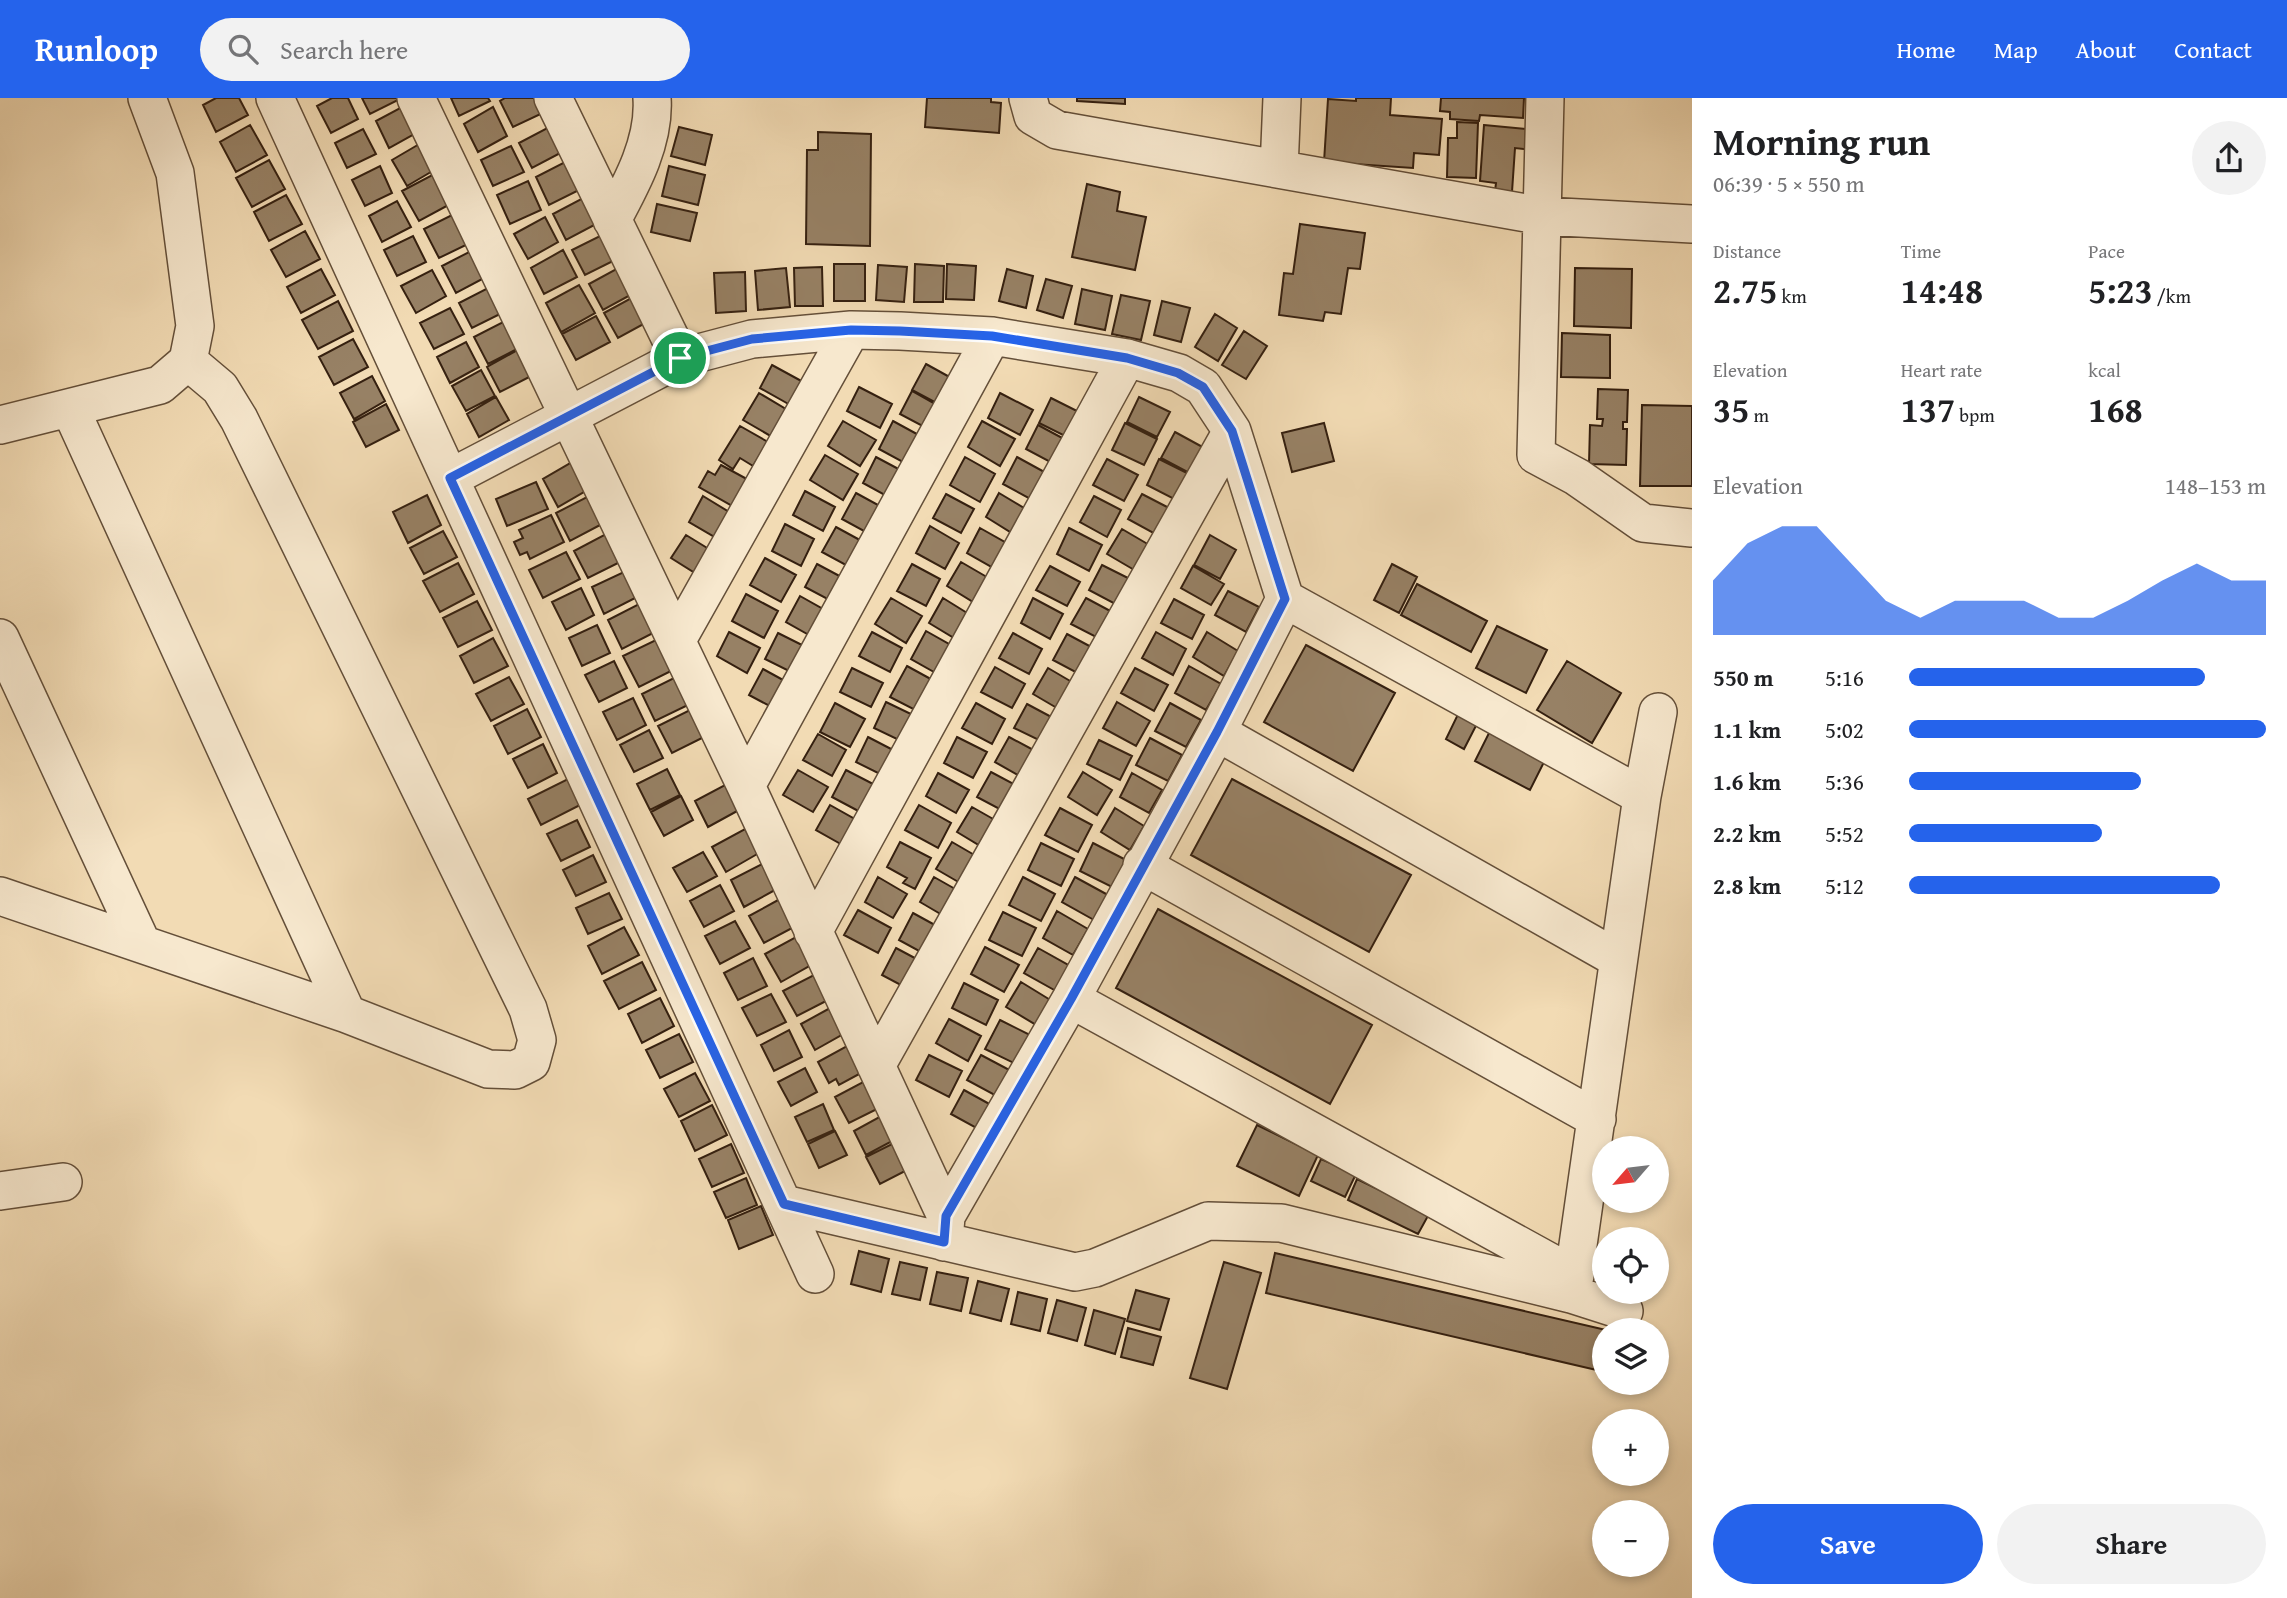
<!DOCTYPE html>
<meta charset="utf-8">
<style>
:root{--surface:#fff;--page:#f2f2f2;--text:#202124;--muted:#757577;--accent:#2563eb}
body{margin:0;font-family:"Gentium Book Plus",serif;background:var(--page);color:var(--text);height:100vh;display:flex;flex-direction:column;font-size:26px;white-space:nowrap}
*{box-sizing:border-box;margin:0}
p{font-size:23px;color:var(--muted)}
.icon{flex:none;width:38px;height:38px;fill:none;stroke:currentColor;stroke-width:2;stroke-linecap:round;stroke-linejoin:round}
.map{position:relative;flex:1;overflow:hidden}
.side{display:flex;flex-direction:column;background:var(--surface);width:595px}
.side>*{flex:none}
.needle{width:46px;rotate:242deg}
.fabs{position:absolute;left:1592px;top:1038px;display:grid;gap:14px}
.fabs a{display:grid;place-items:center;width:77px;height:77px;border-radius:50%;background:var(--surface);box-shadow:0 4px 10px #0003;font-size:35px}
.pin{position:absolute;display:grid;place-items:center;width:60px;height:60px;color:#fff;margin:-30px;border:4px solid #fff;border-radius:50%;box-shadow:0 2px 7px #0007}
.round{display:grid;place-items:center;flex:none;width:74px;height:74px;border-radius:37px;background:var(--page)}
.overview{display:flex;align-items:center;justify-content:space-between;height:119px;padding:0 21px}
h1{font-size:38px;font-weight:700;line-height:52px}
.stats{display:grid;grid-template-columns:repeat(3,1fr);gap:10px;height:119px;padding:7px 21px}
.stats div{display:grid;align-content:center}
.stats b{font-size:35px;font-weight:700}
.stats small{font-size:19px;font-weight:400}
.stats p{font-size:19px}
.chart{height:196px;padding:14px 21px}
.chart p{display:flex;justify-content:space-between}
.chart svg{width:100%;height:126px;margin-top:7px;fill:var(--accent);opacity:.7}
.primary-button{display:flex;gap:14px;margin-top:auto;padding:14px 21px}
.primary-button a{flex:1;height:80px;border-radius:42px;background:var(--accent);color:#fff;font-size:28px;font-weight:700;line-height:80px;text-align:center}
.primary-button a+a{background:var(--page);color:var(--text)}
ul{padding:0 21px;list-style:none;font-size:23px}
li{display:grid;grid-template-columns:112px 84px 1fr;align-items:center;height:52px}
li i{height:18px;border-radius:9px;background:var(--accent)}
header{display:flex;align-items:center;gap:42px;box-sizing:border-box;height:98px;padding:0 35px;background:var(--accent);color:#fff}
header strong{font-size:33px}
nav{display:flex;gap:38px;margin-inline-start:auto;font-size:24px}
.search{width:490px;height:63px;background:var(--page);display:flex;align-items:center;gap:18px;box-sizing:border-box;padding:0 24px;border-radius:38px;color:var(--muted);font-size:26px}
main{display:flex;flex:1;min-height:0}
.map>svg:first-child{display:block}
.building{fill:#978165;stroke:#352010;stroke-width:2}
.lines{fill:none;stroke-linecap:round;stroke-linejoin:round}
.street-casing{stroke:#644f39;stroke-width:40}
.street{stroke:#f7e8ce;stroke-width:37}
.route-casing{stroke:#fff;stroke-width:14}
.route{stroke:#2563eb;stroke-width:9}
</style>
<header>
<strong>Runloop</strong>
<div class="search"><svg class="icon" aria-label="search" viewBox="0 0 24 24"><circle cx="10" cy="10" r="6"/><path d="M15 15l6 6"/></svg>Search here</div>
<nav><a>Home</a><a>Map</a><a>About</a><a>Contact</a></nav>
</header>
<main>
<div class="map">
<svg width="1692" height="1500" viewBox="0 0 1692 1500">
<rect width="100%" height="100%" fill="#f2dbb4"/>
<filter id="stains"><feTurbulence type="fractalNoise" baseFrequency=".00286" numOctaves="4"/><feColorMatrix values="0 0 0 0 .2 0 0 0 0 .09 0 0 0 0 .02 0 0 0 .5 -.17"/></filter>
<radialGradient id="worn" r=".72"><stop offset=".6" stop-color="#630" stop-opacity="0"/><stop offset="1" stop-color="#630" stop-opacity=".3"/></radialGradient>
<path class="building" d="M216,0H239L248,17L216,34L203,7Z
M332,0H348L358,21L331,35L317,8Z
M362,0H399L400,1L370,16Z
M451,0H488L490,3L459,18Z
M505,0H541L547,13L513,29L500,3Z
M927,0H991V4L1001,5L999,35L925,29Z
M1077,0H1125V6L1077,3Z
M1356,0H1391L1390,17L1442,21L1439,57L1414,55L1413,70L1324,64L1328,1L1356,3Z
M1441,0H1524L1523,20L1480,17L1479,23L1450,21V14L1440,13Z
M402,9L416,35L389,50L376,23Z
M493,9L507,38L478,54L464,26Z
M1457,24L1478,25L1476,80L1447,79L1448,40H1457Z
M250,27L267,57L236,74L220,44Z
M553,27L566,52L532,70L519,45Z
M1484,27L1535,32L1534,52L1515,50L1512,94L1495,93L1496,85L1480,83Z
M679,29L712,37L705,67L671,58Z
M363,31L376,56L347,70L335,45Z
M818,34L871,36L870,148L806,146L807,52H818Z
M421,45L436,71L407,88L392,62Z
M511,48L524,74L493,88L481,62Z
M269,62L285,91L252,109L236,80Z
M567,63L581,91L549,107L536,79Z
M380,68L392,95L365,108L352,82Z
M669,68L705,77L698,107L662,98Z
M438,74L454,104L419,123L402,93Z
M528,83L541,112L510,126L497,97Z
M1087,86L1120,94L1117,113L1146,119L1135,172L1072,159Z
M286,97L302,126L269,143L254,114Z
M585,99L598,125L566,142L553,116Z
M397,103L411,129L382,144L369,118Z
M657,106L697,115L690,143L651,134Z
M456,115L472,144L439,160L424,131Z
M545,119L558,144L528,161L514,136Z
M1300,126L1365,135L1360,171L1348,170L1341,216L1325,214L1323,223L1279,217L1284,175L1293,176Z
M305,133L320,161L286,179L271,152Z
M604,136L617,161L585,177L572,152Z
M413,138L426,164L397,178L384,152Z
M473,152L486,179L456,195L442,168Z
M563,152L577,179L544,196L531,170Z
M834,166H865V203H834Z
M915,166L944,168L943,204H914Z
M947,166L976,168L974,202L946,201Z
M878,167L907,169L904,204L876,202Z
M620,169L634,195L603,212L589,186Z
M822,169L823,208H795L794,170Z
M786,170L790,209L758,212L755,173Z
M1575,170L1632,171L1631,230L1574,228Z
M321,171L335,197L301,215L287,189Z
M1007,171L1033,178L1026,210L999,203Z
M432,172L446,198L416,215L401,188Z
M745,174L746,213L716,215L714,175Z
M1046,181L1072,188L1063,220L1037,212Z
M579,187L595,215L561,234L546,205Z
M490,189L504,214L472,230L459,205Z
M1082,191L1112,198L1105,232L1075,226Z
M1121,197L1150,203L1141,242L1112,236Z
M635,198L649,223L618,240L604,215Z
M338,203L353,233L318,251L302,222Z
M1162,203L1190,210L1181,244L1154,237Z
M450,210L464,236L434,251L420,225Z
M1215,216L1237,230L1218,263L1195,249Z
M596,218L610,244L576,262L562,236Z
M507,222L521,249L488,266L474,239Z
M1244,233L1267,248L1246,281L1222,267Z
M1562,235L1610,237V280L1561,279Z
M353,241L368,269L334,287L319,259Z
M466,244L479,269L450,285L437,259Z
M523,249L537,275L500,294L487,269Z
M926,266L955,282L942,308L912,292Z
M772,267L805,285L792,308L760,290Z
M481,272L495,298L466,313L452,288Z
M372,278L385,303L354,321L340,295Z
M859,289L892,306L880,330L847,313Z
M1598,291L1628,292L1627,324H1623V331H1627L1626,367L1589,366L1590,327L1602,328L1603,321H1597Z
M912,293L942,310L930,332L900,316Z
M759,295L796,317L781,344L743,322Z
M1000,295L1033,312L1020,337L988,320Z
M496,299L509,322L479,339L467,316Z
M1139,299L1170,314L1157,339L1127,324Z
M1051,300L1079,314L1067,339L1039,325Z
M386,306L399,332L366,349L353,324Z
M1642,307L1692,308V388H1640Z
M843,323L876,342L860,368L828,348Z
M893,323L926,341L912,369L879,351Z
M982,323L1015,341L1000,368L968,349Z
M1125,325L1157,341L1144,367L1112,352Z
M1324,325L1334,363L1292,374L1282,335Z
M1038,327L1066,342L1054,366L1026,351Z
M740,328L768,344L753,368L740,360L733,371L719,362Z
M1175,334L1208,352L1195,378L1161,360Z
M825,357L858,376L843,402L810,382Z
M876,359L906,375L892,401L863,385Z
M965,359L995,376L980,404L950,387Z
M1017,359L1048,376L1034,403L1003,386Z
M1107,361L1138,377L1124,403L1093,387Z
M1159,361L1189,376L1176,402L1147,387Z
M574,363L589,391L558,409L543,381Z
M721,367L756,386L741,413L699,389L708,373L715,377Z
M536,384L548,411L507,428L496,401Z
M805,393L835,409L823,433L793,417Z
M856,395L887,412L873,438L842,421Z
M999,395L1029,413L1015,437L986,419Z
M946,396L974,411L961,435L933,420Z
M1142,396L1171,411L1157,437L1128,421Z
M427,397L441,427L408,445L393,414Z
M703,398L739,420L725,445L689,424Z
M1094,398L1121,412L1107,439L1080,424Z
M587,399L602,426L570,443L556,415Z
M551,417L564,444L530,461L527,454L520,457L514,444L523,440L519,432Z
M785,426L814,441L801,468L772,453Z
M930,428L959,445L945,471L916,455Z
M836,429L869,447L855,472L822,454Z
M980,430L1010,447L997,472L967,455Z
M1069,430L1102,447L1089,473L1057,456Z
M1122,431L1151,448L1136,473L1107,456Z
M443,433L457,459L424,476L410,450Z
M606,436L620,464L588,480L574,453Z
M686,437L717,456L703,480L671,460Z
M1210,437L1236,452L1220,481L1194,467Z
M566,454L580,481L543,500L529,472Z
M765,460L796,477L781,504L750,487Z
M961,464L992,482L978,507L947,488Z
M458,465L474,496L440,514L423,483Z
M817,466L847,482L835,505L805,489Z
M912,466L940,481L926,508L897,493Z
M1392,466L1417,479L1399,515L1374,502Z
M1102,467L1132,482L1119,508L1089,492Z
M1050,468L1080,484L1067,508L1036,492Z
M1193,468L1224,486L1211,507L1181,490Z
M626,473L639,498L604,516L592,489Z
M1417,486L1487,523L1471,554L1401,517Z
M581,490L594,517L566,532L552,504Z
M1228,493L1259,509L1246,534L1215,517Z
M746,496L778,513L764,540L732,523Z
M800,498L830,515L816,541L786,524Z
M891,500L922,518L906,545L875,526Z
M943,500L972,518L959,543L929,525Z
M1033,500L1063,516L1050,541L1021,525Z
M1086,500L1114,515L1100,541L1071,526Z
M1174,501L1204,517L1192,541L1161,525Z
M477,503L492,532L458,549L443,520Z
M641,505L655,534L622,551L608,522Z
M597,527L610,555L582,568L569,540Z
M1497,528L1547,552L1526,595L1476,570Z
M926,533L956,550L941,578L911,561Z
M729,534L760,550L747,575L717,558Z
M872,534L902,550L890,574L859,558Z
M1156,534L1186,551L1173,577L1142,560Z
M1207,534L1238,553L1224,578L1193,559Z
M778,535L810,551L797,577L765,561Z
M1013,535L1042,551L1029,576L999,560Z
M1067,536L1095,551L1081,577L1053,562Z
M493,540L508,568L474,585L460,558Z
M658,541L673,572L639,589L623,558Z
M1306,547L1395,595L1353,673L1264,624Z
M614,563L627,590L599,604L585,577Z
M1567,563L1621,595L1592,645L1537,612Z
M907,568L938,585L921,615L890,599Z
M1189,568L1221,586L1206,612L1175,595Z
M995,569L1025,586L1012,610L981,594Z
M852,570L883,585L871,609L840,594Z
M1048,570L1077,587L1062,613L1033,596Z
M1135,570L1168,587L1154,613L1121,595Z
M763,571L794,588L779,613L749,597Z
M509,579L524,606L491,623L476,596Z
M676,579L690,606L655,623L642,596Z
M633,600L646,627L617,642L603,614Z
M886,604L913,617L901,643L874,630Z
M1117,604L1150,623L1136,648L1103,630Z
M835,605L865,621L850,649L820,634Z
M976,605L1005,621L992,646L962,630Z
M1170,605L1201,622L1186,649L1155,633Z
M1027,606L1057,622L1045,645L1014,630Z
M1462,608L1481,618L1464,651L1446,641Z
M527,611L541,639L508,656L494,628Z
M692,611L706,638L672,655L658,628Z
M1492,629L1547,658L1530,692L1475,663Z
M649,632L663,660L634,674L620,647Z
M818,636L846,652L832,678L803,662Z
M868,639L895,653L882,677L856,664Z
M957,639L987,654L973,680L944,665Z
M1009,639L1039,655L1025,681L995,664Z
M1150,640L1182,657L1168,683L1136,667Z
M1099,642L1132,658L1120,682L1087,666Z
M543,646L557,675L528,690L513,661Z
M667,671L680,697L650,712L637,686Z
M798,672L828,689L813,714L783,697Z
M846,672L877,688L864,716L832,699Z
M991,674L1021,690L1007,715L977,699Z
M1083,674L1112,692L1097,717L1068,699Z
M938,675L969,692L956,715L926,698Z
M1132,675L1162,692L1149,715L1120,699Z
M570,680L582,706L541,727L528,701Z
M1232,681L1411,777L1369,854L1191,757Z
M725,687L739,712L708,729L695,703Z
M681,698L693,722L664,738L651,714Z
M830,707L860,724L846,749L816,732Z
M919,707L951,725L938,750L905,732Z
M972,709L1002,726L987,752L957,734Z
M1060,710L1092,727L1078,754L1045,737Z
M1115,710L1144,728L1130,752L1101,734Z
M577,722L590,749L561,763L547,736Z
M745,731L759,755L726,774L712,749Z
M900,744L931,760L915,791L903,785L907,780L887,769Z
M952,744L983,762L967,789L936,771Z
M1041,745L1074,761L1061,788L1028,772Z
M1093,745L1126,762L1112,789L1080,773Z
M703,754L717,778L687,794L673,770Z
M593,757L606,784L576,798L563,772Z
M762,766L775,792L744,809L731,782Z
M878,779L907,796L893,820L865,804Z
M934,779L964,796L949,821L920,804Z
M1023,779L1055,796L1041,823L1009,807Z
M1075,779L1108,797L1094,822L1062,804Z
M720,787L734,813L704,829L690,803Z
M609,795L622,821L588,836L576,810Z
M780,801L794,829L764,845L749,818Z
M1158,811L1372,927L1330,1006L1116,890Z
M858,812L891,830L878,855L844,837Z
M1057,813L1088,831L1073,857L1043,840Z
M1003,814L1036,830L1022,858L989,842Z
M913,815L944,832L930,859L899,842Z
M735,823L750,850L720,866L705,838Z
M624,829L639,857L602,876L588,848Z
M796,839L811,867L781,884L765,856Z
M985,849L1019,867L1004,894L971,876Z
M896,850L926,866L912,893L882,877Z
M1038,850L1070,868L1056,893L1024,875Z
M753,860L767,888L738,902L724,875Z
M642,864L656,892L619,911L604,883Z
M814,877L828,902L797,918L783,893Z
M1021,884L1052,903L1038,928L1006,909Z
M964,885L998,902L986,927L952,910Z
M771,896L786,924L757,938L742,910Z
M660,900L674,928L642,945L628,916Z
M832,909L845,935L815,952L801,926Z
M949,921L981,938L968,963L936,945Z
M1000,922L1032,938L1018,967L985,951Z
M789,932L802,959L774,973L761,947Z
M679,936L693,964L660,980L646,952Z
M847,948L861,975L839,987L836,981L829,985L818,964Z
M929,957L962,973L949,999L916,982Z
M981,957L1015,975L1002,1001L967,982Z
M805,970L817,994L791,1008L778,984Z
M695,975L710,1003L679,1019L664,991Z
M865,983L879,1010L849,1025L835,999Z
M964,992L993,1008L980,1032L951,1016Z
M823,1006L834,1032L807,1044L795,1019Z
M712,1007L727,1037L695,1053L681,1023Z
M883,1017L896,1041L866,1057L854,1033Z
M1257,1027L1318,1057L1299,1098L1237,1068Z
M835,1033L847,1057L819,1070L808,1046Z
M896,1044L909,1071L880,1086L866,1059Z
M731,1046L744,1075L712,1089L699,1061Z
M1321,1061L1356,1076L1345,1099L1311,1083Z
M746,1080L757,1107L726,1120L714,1094Z
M1357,1081L1429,1116L1418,1136L1348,1102Z
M761,1108L773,1137L739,1151L728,1122Z
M859,1153L889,1161L881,1194L851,1186Z
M1275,1155L1606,1232H1605V1274L1266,1195Z
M900,1164L927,1170L920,1202L892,1196Z
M1224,1164L1261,1175L1227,1291L1190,1280Z
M937,1174L968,1180L961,1213L930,1206Z
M978,1183L1009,1191L1001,1223L970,1215Z
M1136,1192L1169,1201L1160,1232L1127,1223Z
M1018,1194L1047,1201L1040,1233L1011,1226Z
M1057,1202L1086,1210L1077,1243L1048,1235Z
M1094,1212L1125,1221L1115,1256L1085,1247Z
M1128,1230L1161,1239L1153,1267L1121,1259Z"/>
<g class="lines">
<g class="street-casing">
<path id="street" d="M275,0L815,1176
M416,0L746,688L946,1118
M553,0L680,260
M1028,0L1033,18L1057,32L1543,118L1692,126
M1545,0L1536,357L1577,379L1643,425L1692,430
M1279,71L1282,0
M612,122C632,85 655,43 652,0
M70,310L347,916
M0,327L160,287L188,263L195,228L175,75L147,0
M450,380L680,260L752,241L851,232L900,233L992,238L1127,260L1179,275L1203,289L1232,333L1285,501L1217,634L1071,901L946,1118L944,1144
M1285,501L1642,698
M0,540L142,846
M677,542L851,232
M1217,634L1618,861
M746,688L992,238
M1142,767L1597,1021
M0,798L347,916L488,971L515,972L531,964L537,942L528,911L239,321L220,290L188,263
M813,834L1127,260
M1071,901L1575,1178
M876,968L1232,333
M0,1093L63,1084
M784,1106L1075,1174L1095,1170L1208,1123L1281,1125L1571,1196L1624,1213
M1571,1196L1642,698L1658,614"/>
</g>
<use href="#street" class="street"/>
</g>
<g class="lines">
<g class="route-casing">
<path id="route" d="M851,232L900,233L992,238L1127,260L1178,275L1203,289L1232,333L1285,501L1217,634L1071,901L946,1118L944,1144L784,1106L450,380L680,260L752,241Z"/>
</g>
<use href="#route" class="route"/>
</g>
<rect width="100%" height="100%" filter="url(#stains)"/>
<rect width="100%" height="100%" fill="url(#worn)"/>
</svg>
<div class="fabs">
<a><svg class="needle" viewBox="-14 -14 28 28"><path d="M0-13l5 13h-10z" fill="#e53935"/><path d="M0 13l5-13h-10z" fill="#757577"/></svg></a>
<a><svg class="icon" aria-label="locate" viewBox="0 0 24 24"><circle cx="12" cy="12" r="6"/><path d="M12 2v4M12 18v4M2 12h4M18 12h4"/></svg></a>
<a><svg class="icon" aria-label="layers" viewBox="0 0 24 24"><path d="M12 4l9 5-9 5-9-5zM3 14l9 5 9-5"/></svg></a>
<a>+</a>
<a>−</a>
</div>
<div class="pin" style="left:680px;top:260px;background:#1e9e55"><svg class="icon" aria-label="arrive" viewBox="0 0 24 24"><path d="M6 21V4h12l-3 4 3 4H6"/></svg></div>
</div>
<section class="side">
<div class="overview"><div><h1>Morning run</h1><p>06:39 · 5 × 550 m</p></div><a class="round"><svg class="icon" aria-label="share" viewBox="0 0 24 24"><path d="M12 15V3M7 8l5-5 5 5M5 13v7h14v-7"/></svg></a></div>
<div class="stats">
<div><p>Distance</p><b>2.75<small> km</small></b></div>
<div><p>Time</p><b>14:48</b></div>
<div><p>Pace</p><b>5:23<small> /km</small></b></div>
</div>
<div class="stats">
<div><p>Elevation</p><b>35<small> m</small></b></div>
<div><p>Heart rate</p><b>137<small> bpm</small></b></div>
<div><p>kcal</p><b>168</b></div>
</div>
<div class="chart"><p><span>Elevation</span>148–153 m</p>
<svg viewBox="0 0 160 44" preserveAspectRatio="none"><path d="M0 44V25L10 12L20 6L30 6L40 19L50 32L60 38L70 32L80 32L90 32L100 38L110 38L120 32L130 25L140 19L150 25L160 25V44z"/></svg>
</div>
<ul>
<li><b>550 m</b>5:16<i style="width:83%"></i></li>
<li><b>1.1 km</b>5:02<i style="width:100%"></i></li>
<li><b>1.6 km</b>5:36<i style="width:65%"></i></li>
<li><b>2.2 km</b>5:52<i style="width:54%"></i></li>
<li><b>2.8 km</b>5:12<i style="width:87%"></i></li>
</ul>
<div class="primary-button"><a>Save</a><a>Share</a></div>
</section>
</main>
